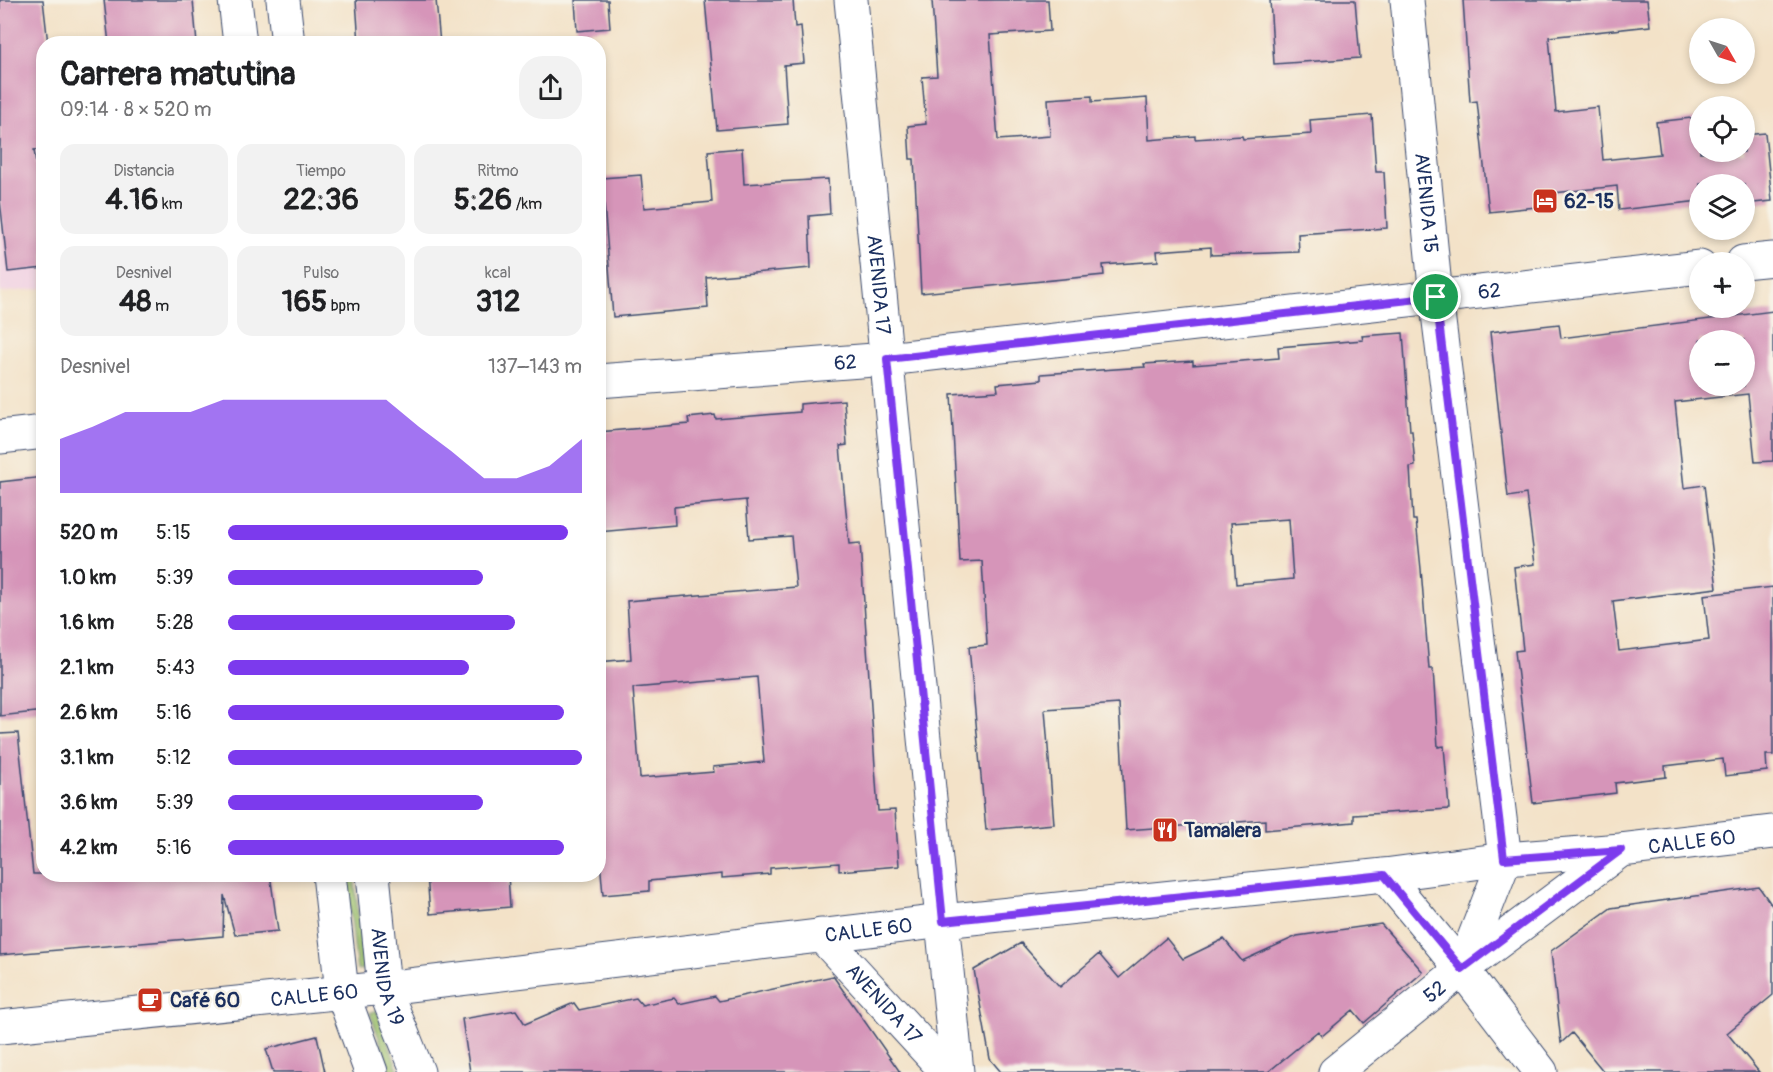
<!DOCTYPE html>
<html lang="es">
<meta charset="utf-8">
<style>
:root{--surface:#fff;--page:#f2f2f2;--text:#202124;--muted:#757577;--accent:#7c3aed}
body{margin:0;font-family:Pangolin,sans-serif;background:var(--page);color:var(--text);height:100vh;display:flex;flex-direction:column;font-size:22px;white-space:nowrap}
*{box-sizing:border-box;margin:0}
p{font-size:20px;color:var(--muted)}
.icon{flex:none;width:33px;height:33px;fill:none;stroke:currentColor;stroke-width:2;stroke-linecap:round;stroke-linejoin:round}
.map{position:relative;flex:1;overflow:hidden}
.sheet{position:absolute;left:36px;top:36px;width:570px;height:846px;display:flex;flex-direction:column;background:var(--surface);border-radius:24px;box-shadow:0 3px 9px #0003}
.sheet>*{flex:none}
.needle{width:39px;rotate:129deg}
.controls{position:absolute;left:1689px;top:18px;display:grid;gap:12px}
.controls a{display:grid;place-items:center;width:66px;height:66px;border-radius:50%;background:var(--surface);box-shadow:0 3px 9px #0003;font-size:30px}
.pin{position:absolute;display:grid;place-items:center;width:51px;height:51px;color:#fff;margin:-26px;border:3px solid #fff;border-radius:50%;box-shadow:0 2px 6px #0007}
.round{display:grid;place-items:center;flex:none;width:63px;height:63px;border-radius:24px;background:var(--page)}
.head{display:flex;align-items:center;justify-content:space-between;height:102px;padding:0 24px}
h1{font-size:33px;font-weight:800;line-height:45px}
.stats{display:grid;grid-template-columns:repeat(3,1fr);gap:9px;height:102px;padding:6px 24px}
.stats div{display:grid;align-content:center;border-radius:15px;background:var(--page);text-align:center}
.stats b{font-size:30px;font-weight:800}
.stats small{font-size:16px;font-weight:400}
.stats p{font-size:16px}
.chart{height:168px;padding:12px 24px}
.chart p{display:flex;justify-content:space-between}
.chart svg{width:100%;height:108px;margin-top:6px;fill:var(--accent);opacity:.7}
ul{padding:0 24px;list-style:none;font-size:20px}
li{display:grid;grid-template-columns:96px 72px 1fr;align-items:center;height:45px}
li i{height:15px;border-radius:8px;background:var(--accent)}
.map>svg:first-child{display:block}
.built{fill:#f1d0e3}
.green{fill:#9bc06a;stroke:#5b7864;stroke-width:1.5}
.building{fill:#d695b9;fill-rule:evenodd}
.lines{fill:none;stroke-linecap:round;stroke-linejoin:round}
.minor-casing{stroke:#3b4a6e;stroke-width:35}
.major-casing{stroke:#3b4a6e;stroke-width:35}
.minor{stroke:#fff;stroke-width:33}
.major{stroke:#fff;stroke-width:33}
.route-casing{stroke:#fff;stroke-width:12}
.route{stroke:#7c3aed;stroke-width:8}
.labels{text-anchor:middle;stroke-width:5;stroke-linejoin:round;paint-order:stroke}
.poi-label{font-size:20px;font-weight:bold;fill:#1b2f5e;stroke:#f7f3e8;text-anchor:start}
.street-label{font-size:20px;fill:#1b2f5e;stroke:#f7f3e8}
</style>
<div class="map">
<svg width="1773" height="1072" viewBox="0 0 1773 1072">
<rect width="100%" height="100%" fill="#f7f3e8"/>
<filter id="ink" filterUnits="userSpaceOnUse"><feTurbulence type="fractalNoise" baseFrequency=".0167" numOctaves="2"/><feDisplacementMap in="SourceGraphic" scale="12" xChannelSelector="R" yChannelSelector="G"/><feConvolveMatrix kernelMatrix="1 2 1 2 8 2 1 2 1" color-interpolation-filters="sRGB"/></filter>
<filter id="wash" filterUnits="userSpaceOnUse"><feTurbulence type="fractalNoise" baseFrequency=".008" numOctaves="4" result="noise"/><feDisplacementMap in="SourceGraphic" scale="24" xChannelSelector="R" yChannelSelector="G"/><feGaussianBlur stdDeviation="1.35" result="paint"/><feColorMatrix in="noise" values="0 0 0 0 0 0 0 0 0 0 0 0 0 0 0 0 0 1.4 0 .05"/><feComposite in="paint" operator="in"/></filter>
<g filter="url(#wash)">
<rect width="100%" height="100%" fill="#f3e2c8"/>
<path class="built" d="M43,90V288L0,293V97Z"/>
<path class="green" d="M346,875H354L364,969L357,970Z
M377,1010L399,1072H391L370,1013Z"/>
<g id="blocks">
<path class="building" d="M0,0H43L48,44H44V149L34,150L44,220V268L8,272L0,200Z
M104,0H193L197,44H109Z
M356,0H436L440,44H359Z
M575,0H608L610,28L577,31Z
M705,0H793L795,27L801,26L804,63L784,65L788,124L717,130Z
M932,0H1048L1050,31L990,35L998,140L1050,136L1048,99L1092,96V102L1147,98L1149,140L1195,136V139L1242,136L1243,139L1311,134L1310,120L1372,115L1376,172H1384L1387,228L1298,234L1299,252L1211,255V247L1157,251L1158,261L1103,265L1104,275L921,293L914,159H910L908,126L926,124L922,77L937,76Z
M1270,0H1355L1360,58L1274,64Z
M1463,0H1647L1650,26L1549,37L1556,112L1598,107L1603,160L1660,154L1656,122L1700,117V152H1744V135L1765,133L1772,201L1744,204V184H1700V201L1619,210L1617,186L1545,194L1546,206L1489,212L1477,101L1470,102Z
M742,148L744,184L828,179L830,214L809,216L811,268L706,277L708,308L613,317L602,178L641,175L644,208L712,202L708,151Z
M1773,311V461L1755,462L1748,394L1675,402L1684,488L1704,485L1717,588L1613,601L1619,651L1709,640L1704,595L1773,587V755H1766L1767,771L1725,776L1723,759L1665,766L1666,777L1615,783L1616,793L1533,803L1515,651L1523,650L1514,567L1535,564L1526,494L1508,497L1490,332L1559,324L1561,338ZM1700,340H1744V386H1700Z
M1403,333L1410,431H1412L1415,466L1410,467L1413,520H1416L1421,569L1429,669H1433L1438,747L1444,746L1449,809L1354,815V822L1265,830V820L1126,830L1119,704L1045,709L1054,824L986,830L969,647L987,645L982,561L960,562L951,394L998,391L997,384L1041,380V374L1145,367L1144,364L1193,361V365L1279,358L1278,347L1363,340L1362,336ZM1289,519L1293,579L1236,584L1231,523Z
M844,400L847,445L840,446L849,544L860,543L878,811L895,810L899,866L839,871V863L770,868V874L722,878V874L649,881V891L603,895L598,837V755H603L598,662L631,659L627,601L796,587L791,536L749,539L746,500L674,507L675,525L598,532V432L689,424L688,418L715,415L716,419L800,412V404ZM757,677L764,762L713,767L714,772L640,778L633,688Z
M44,477V711L0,716V482Z
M18,733L33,874H270L278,931L235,935L224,895L223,936L0,955V734Z
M427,874H508L510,907L430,914Z
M1759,887L1773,907V995L1727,1033L1759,1072H1604L1572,1033L1561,1043L1551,951L1611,908Z
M1381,924L1423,972L1364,1023L1353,1010L1322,1036L1318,1031L1268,1072H1001L990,1059L974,970L1021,943L1060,987L1099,954L1119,978L1166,938L1183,959L1224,939L1242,961L1297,936Z
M833,976L900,1072H470L462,1019L516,1010L525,1024L574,1003L579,1010L636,998L642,1005L674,998L679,1004L715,996L719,1001Z
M317,1036L325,1072H273L266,1049Z"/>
</g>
</g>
<g filter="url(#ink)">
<use href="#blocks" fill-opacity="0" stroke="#3b4a6e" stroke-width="1.5"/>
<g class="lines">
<g class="minor-casing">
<g id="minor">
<path id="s1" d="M851,0L957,1072"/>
<path id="s2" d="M1407,0L1436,297L1505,859L1462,969"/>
<path d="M1743,262L1773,259"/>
<path id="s3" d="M598,381L887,359L1700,267"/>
<path d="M0,437L44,432"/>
<path d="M1384,875L1462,969L1541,1072"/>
<path id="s4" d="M821,935L947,1072"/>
<path id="s5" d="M0,1027L384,988L943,921L1384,875L1505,859L1621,850L1773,832"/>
<path id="s6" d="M1335,1072L1462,969L1621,850"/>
</g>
</g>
<g class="major-casing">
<g id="major">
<path d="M235,0L240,44"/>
<path d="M283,0L288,44"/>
<path d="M329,874L342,992L371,1072"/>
<path id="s7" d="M373,874L384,988L418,1072"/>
</g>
</g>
<use href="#minor" class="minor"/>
<use href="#major" class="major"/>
</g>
</g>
<g class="lines" filter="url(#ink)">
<g class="route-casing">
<path id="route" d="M1436,297L1504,859L1621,850L1462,969L1384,875L943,921L887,359Z"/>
</g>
<use href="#route" class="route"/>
</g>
<defs>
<g id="hotel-square" transform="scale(1.35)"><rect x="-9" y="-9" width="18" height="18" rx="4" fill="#c8321e" stroke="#f7f3e8"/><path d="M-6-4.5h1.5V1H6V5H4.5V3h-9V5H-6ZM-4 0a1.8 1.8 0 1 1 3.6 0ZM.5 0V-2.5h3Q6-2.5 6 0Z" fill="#fff"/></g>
<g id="restaurant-square" transform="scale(1.35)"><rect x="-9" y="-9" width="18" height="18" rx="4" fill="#c8321e" stroke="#f7f3e8"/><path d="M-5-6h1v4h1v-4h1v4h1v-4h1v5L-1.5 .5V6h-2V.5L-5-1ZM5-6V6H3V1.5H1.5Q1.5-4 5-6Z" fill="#fff"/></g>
<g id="cafe-square" transform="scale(1.35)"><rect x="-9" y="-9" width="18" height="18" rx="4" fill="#c8321e" stroke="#f7f3e8"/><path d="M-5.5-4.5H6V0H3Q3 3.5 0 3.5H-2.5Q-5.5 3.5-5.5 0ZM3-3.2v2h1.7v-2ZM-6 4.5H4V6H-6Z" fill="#fff"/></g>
</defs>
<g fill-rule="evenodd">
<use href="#hotel-square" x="1545" y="201"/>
<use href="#restaurant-square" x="1165" y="830"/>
<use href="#cafe-square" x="150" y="1000"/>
</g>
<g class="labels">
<g class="poi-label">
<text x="1564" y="208">62-15</text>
<text x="1184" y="837">Tamalera</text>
<text x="170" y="1007">Café 60</text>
</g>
<g class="street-label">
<text dy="7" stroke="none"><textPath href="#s2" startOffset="204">AVENIDA 15</textPath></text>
<text dy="7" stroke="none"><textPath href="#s1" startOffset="286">AVENIDA 17</textPath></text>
<text dy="7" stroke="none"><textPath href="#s3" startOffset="896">62</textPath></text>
<text dy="7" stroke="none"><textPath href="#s3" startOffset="248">62</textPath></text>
<text dy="7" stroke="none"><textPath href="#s5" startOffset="1702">CALLE 60</textPath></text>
<text dy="7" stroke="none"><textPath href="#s5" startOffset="874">CALLE 60</textPath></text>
<text dy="7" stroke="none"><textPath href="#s7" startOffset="104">AVENIDA 19</textPath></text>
<text dy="7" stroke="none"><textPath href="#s6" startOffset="128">52</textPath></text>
<text dy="7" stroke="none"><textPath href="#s5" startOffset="316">CALLE 60</textPath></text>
<text dy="7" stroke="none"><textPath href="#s4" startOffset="93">AVENIDA 17</textPath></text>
</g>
</g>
</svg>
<div class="controls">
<a><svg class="needle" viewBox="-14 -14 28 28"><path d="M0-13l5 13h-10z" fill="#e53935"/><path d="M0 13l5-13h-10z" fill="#757577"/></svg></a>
<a><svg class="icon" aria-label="locate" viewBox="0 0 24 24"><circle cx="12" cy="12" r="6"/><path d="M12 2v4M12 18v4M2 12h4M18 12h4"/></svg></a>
<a><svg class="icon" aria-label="layers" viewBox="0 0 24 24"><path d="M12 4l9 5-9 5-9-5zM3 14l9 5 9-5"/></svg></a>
<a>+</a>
<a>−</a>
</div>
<div class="pin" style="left:1436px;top:297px;background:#1e9e55"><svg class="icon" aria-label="arrive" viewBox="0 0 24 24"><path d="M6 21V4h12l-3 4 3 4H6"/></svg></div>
<section class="sheet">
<div class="head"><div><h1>Carrera matutina</h1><p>09:14 · 8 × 520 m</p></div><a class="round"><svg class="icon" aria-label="share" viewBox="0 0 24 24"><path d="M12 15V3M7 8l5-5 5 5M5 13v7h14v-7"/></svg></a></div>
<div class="stats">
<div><p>Distancia</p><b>4.16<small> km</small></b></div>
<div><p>Tiempo</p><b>22:36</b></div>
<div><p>Ritmo</p><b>5:26<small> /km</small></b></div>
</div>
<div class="stats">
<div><p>Desnivel</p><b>48<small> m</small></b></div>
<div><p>Pulso</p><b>165<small> bpm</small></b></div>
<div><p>kcal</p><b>312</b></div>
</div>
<div class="chart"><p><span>Desnivel</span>137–143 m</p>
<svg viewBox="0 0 160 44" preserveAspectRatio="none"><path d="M0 44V22L10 17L20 11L30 11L40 11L50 6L60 6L70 6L80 6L90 6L100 6L110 17L120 27L130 38L140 38L150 33L160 22V44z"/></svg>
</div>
<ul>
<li><b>520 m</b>5:15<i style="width:96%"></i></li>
<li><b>1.0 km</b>5:39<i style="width:72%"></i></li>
<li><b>1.6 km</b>5:28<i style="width:81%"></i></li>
<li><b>2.1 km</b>5:43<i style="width:68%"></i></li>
<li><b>2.6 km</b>5:16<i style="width:95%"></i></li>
<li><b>3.1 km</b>5:12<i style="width:100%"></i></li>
<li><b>3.6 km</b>5:39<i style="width:72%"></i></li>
<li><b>4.2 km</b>5:16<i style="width:95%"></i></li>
</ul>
</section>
</div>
